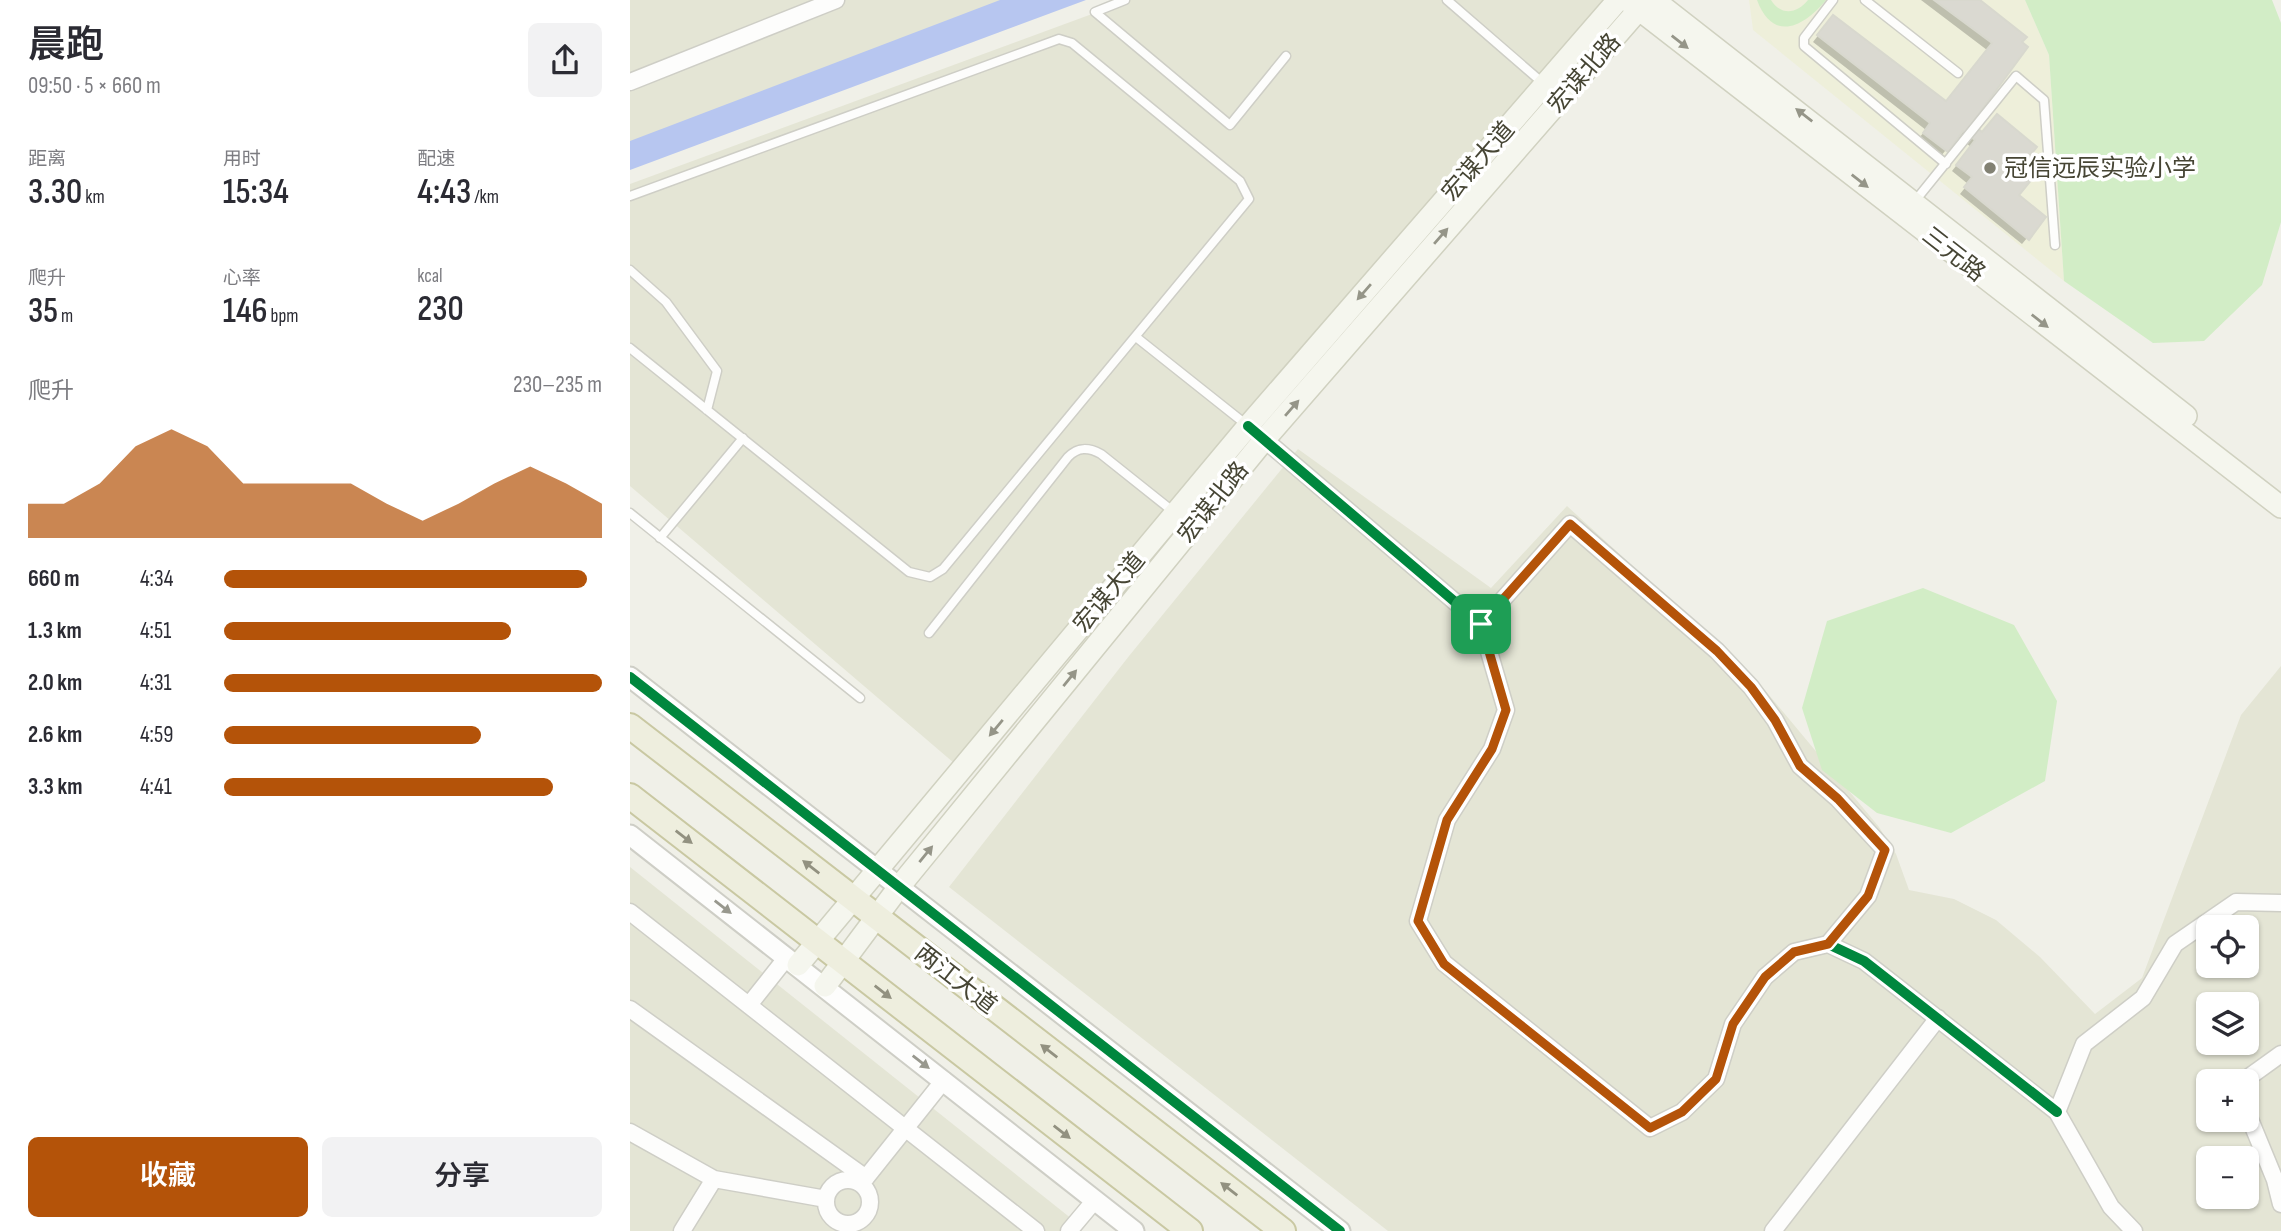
<!DOCTYPE html>
<html lang="zh">
<meta charset="utf-8">
<style>
:root{--surface:#fff;--page:#f2f2f3;--text:#2b2b33;--muted:#7c7c81;--accent:#b45309}
body{margin:0;font-family:"Sofia Sans Condensed","Noto Sans SC",sans-serif;background:var(--page);color:var(--text);height:100vh;display:flex;flex-direction:column;font-size:26px;white-space:nowrap}
*{box-sizing:border-box;margin:0}
p{font-size:23px;color:var(--muted)}
.icon{flex:none;width:38px;height:38px;fill:none;stroke:currentColor;stroke-width:2;stroke-linecap:round;stroke-linejoin:round}
.map{position:relative;flex:1;overflow:hidden}
.details{display:flex;flex-direction:column;background:var(--surface);width:630px}
.details>*{flex:none}
.tools{position:absolute;left:1566px;top:915px;display:grid;gap:14px}
.tools a{display:grid;place-items:center;width:63px;height:63px;border-radius:10px;background:var(--surface);box-shadow:0 2px 5px #0004;font-size:35px}
.pin{position:absolute;display:grid;place-items:center;width:60px;height:60px;color:#fff;margin:-30px;border-radius:14px;box-shadow:0 4px 10px #0006}
.round{display:grid;place-items:center;flex:none;width:74px;height:74px;border-radius:10px;background:var(--page)}
.overview{display:flex;align-items:center;justify-content:space-between;height:119px;padding:0 28px}
h1{font-size:38px;font-weight:600;line-height:52px}
.figures{display:grid;grid-template-columns:repeat(3,1fr);gap:10px;height:119px;padding:7px 28px}
.figures div{display:grid;align-content:center}
.figures b{font-size:35px;font-weight:600}
.figures small{font-size:19px;font-weight:400}
.figures p{font-size:19px}
.chart{height:196px;padding:14px 28px}
.chart p{display:flex;justify-content:space-between}
.chart svg{width:100%;height:126px;margin-top:7px;fill:var(--accent);opacity:.7}
.primary-button{display:flex;gap:14px;margin-top:auto;padding:14px 28px}
.primary-button a{flex:1;height:80px;border-radius:10px;background:var(--accent);color:#fff;font-size:28px;font-weight:600;line-height:80px;text-align:center}
.primary-button a+a{background:var(--page);color:var(--text)}
ul{padding:0 28px;list-style:none;font-size:23px}
li{display:grid;grid-template-columns:112px 84px 1fr;align-items:center;height:52px}
li i{height:18px;border-radius:9px;background:var(--accent)}
main{display:flex;flex:1;min-height:0}
.map>svg:first-child{display:block}
.residential{fill:#e4e5d5;fill-rule:evenodd}
.education{fill:#eeefda}
.green{fill:#d2edc6}
.water{fill:#b7c6f0}
.shadow{fill:#0003}
.building{fill:#dad9d1;stroke:#d8d8ce;stroke-width:2}
.lines{fill:none;stroke-linecap:round;stroke-linejoin:round}
.service-casing{stroke:#cecec6;stroke-width:11}
.minor-casing{stroke:#cecec6;stroke-width:19}
.tertiary-casing{stroke:#cecec6;stroke-width:23}
.secondary-casing{stroke:#d0d1c0;stroke-width:24}
.trunk-casing{stroke:#c9c8a2;stroke-width:28}
.service{stroke:#fdfdfc;stroke-width:8}
.minor{stroke:#fdfdfc;stroke-width:16}
.tertiary{stroke:#fdfdfc;stroke-width:19}
.secondary{stroke:#f5f6ee;stroke-width:21}
.trunk{stroke:#eeeede;stroke-width:24}
.cycleway-casing{stroke:#fff;stroke-width:15}
.cycleway{stroke:#00873e;stroke-width:10}
.oneway{fill:#959588}
.oneway2{fill:#929180}
.oneway3{fill:#98988e}
.route-casing{stroke:#fff;stroke-width:14}
.route{stroke:#b45309;stroke-width:9}
.poi-dot{fill:#828173;stroke:#fff;stroke-width:2.5}
.labels{text-anchor:middle;stroke-width:7;stroke-linejoin:round;paint-order:stroke}
.street-label{font-size:24px;fill:#464534;stroke:#fff}
.poi-label{font-size:24px;fill:#464534;stroke:#fff;text-anchor:start}
</style>
<main>
<section class="details">
<div class="overview"><div><h1>晨跑</h1><p>09:50 · 5 × 660 m</p></div><a class="round"><svg class="icon" aria-label="share" viewBox="0 0 24 24"><path d="M12 15V3M7 8l5-5 5 5M5 13v7h14v-7"/></svg></a></div>
<div class="figures">
<div><p>距离</p><b>3.30<small> km</small></b></div>
<div><p>用时</p><b>15:34</b></div>
<div><p>配速</p><b>4:43<small> /km</small></b></div>
</div>
<div class="figures">
<div><p>爬升</p><b>35<small> m</small></b></div>
<div><p>心率</p><b>146<small> bpm</small></b></div>
<div><p>kcal</p><b>230</b></div>
</div>
<div class="chart"><p><span>爬升</span>230–235 m</p>
<svg viewBox="0 0 160 44" preserveAspectRatio="none"><path d="M0 44V32L10 32L20 25L30 12L40 6L50 12L60 25L70 25L80 25L90 25L100 32L110 38L120 32L130 25L140 19L150 25L160 32V44z"/></svg>
</div>
<ul>
<li><b>660 m</b>4:34<i style="width:96%"></i></li>
<li><b>1.3 km</b>4:51<i style="width:76%"></i></li>
<li><b>2.0 km</b>4:31<i style="width:100%"></i></li>
<li><b>2.6 km</b>4:59<i style="width:68%"></i></li>
<li><b>3.3 km</b>4:41<i style="width:87%"></i></li>
</ul>
<div class="primary-button"><a>收藏</a><a>分享</a></div>
</section>
<div class="map">
<svg width="1651" height="1231" viewBox="0 0 1651 1231">
<rect width="100%" height="100%" fill="#f0f0e8"/>
<path class="residential" d="M0,0H377L0,143Z
M500,0H978L620,406L324,763L0,486V184Z
M668,449L861,588L937,506L1124,677L1249,827L1266,854L1279,890L1324,899L1366,920L1410,957L1465,1014L1512,978L1611,715L1651,666V1231H758L319,887L499,656ZM1578,928H1617V966H1578ZM1578,1004H1617V1043H1578ZM1578,1082H1617V1120H1578ZM1578,1158H1617V1197H1578Z
M0,867L447,1223L439,1231H0Z"/>
<path class="education" d="M1119,0H1395L1419,55L1434,281L1123,30Z"/>
<path class="green" d="M1127,0H1141C1151,16 1167,14 1178,0H1196C1174,27 1143,43 1127,0Z
M1395,0H1642L1651,23V222L1632,285L1574,341L1523,343L1434,281L1419,55Z
M1293,588L1384,625L1427,701L1415,781L1321,833L1247,813L1192,770L1172,708L1197,621Z"/>
<path class="water" d="M370,0H456L0,170V141Z"/>
<path class="shadow" d="M1291,0H1348L1394,37L1339,123L1388,168L1386,196L1397,238L1392,244L1330,194L1338,184L1322,171L1341,147L1327,136L1311,156L1288,139L1296,130L1183,42L1198,23L1315,103L1357,50Z"/>
<path class="building" d="M1304,0H1350L1397,37L1392,42L1398,47L1342,123L1352,132L1367,114L1407,147L1390,168L1403,178L1389,195L1416,217L1399,240L1334,187L1342,177L1326,165L1345,140L1333,131L1318,152L1293,133L1300,123L1187,35L1203,15L1316,101L1362,43Z"/>
<g class="lines">
<g class="service-casing">
<path id="service" d="M495,0L465,12L600,125L656,56
M817,0L914,84
M1203,0L1174,38V46L1316,164
M1235,0L1328,73
M0,196L429,39L442,43L610,181L619,199L313,569L300,577L279,572L0,348
M1285,201L1386,76L1414,100L1425,245
M0,270L36,302L87,371L77,410
M506,337L618,426
M0,513L230,698
M30,538L113,438
M299,633L438,457C448,447 458,447 471,454L545,513"/>
</g>
<g class="minor-casing">
<path id="minor" d="M0,82L206,0
M628,434L851,624L876,710L862,749L817,820L788,921L814,963L1020,1128L1052,1112L1086,1079L1103,1024L1135,977L1164,952L1198,944L1234,961L1427,1112
M851,624L940,524L1087,651L1121,687L1145,720L1170,766L1208,799L1255,850L1238,896L1198,944
M0,912L406,1231
M119,1005L157,957
M0,1009L236,1178
M1617,1093L1619,1077L1651,1054
M1617,1112L1645,1180L1651,1204
M0,1132L84,1179L196,1199
M196 1202a22 22 0 1 1 44 0a22 22 0 1 1-44 0Z
M231,1184L314,1080
M52,1231L84,1179
M439,1231L465,1200
M1143,1231L1308,1018
M1504,1231L1481,1207L1427,1112L1454,1044L1513,998L1545,944L1606,902L1651,903"/>
</g>
<g class="tertiary-casing">
<path id="tertiary" d="M0,677L710,1231
M0,835L504,1231"/>
</g>
<g class="secondary-casing">
<path id="secondary" d="M1024,0L1556,416
M998,1L1651,507
M168,965L618,426L988,0
M195,986L269,887L634,440L1017,0"/>
</g>
<g class="trunk-casing">
<path id="trunk" d="M0,726L653,1231
M0,796L560,1231"/>
</g>
<use href="#service" class="service"/>
<use href="#minor" class="minor"/>
<use href="#tertiary" class="tertiary"/>
<use href="#secondary" class="secondary"/>
<use href="#trunk" class="trunk"/>
<g class="cycleway-casing">
<path id="cycleway" d="M618,426L851,624L876,710L862,749L817,820L788,921L814,963L1020,1128L1052,1112L1086,1079L1103,1024L1135,977L1164,952L1198,944L1234,961L1427,1112
M0,677L710,1231"/>
</g>
<use href="#cycleway" class="cycleway"/>
</g>
<defs><path id="oneway-solid" d="M-6-.8H1V-3.2L6.5 0L1 3.2V.8H-6Z" transform="scale(1.75)"/></defs>
<g class="oneway">
<use href="#oneway-solid" transform="translate(1050 42) rotate(38)"/>
<use href="#oneway-solid" transform="translate(1174 115) rotate(-142)"/>
<use href="#oneway-solid" transform="translate(1230 181) rotate(38)"/>
<use href="#oneway-solid" transform="translate(811 236) rotate(-49)"/>
<use href="#oneway-solid" transform="translate(734 292) rotate(131)"/>
<use href="#oneway-solid" transform="translate(1410 321) rotate(38)"/>
<use href="#oneway-solid" transform="translate(662 408) rotate(-49)"/>
<use href="#oneway-solid" transform="translate(440 678) rotate(-51)"/>
<use href="#oneway-solid" transform="translate(366 728) rotate(130)"/>
<use href="#oneway-solid" transform="translate(296 854) rotate(-51)"/>
</g>
<g class="oneway2">
<use href="#oneway-solid" transform="translate(54 837) rotate(38)"/>
<use href="#oneway-solid" transform="translate(181 867) rotate(-142)"/>
<use href="#oneway-solid" transform="translate(253 992) rotate(38)"/>
<use href="#oneway-solid" transform="translate(419 1051) rotate(-142)"/>
<use href="#oneway-solid" transform="translate(432 1132) rotate(38)"/>
<use href="#oneway-solid" transform="translate(599 1189) rotate(-142)"/>
</g>
<g class="oneway3">
<use href="#oneway-solid" transform="translate(93 907) rotate(38)"/>
<use href="#oneway-solid" transform="translate(291 1062) rotate(38)"/>
</g>
<g class="lines">
<g class="route-casing">
<path id="route" d="M940,524L1087,651L1121,687L1145,720L1170,766L1208,799L1255,850L1238,896L1198,944L1164,952L1135,977L1103,1024L1086,1079L1052,1112L1020,1128L814,964L788,921L817,820L862,749L876,710L851,624Z"/>
</g>
<use href="#route" class="route"/>
</g>
<circle class="poi-dot" cx="1360" cy="168" r="7"/>
<g class="labels">
<g class="street-label">
<text transform="translate(954 73) rotate(-49)" y="8">宏谋北路</text>
<text transform="translate(848 161) rotate(-49)" y="8">宏谋大道</text>
<text transform="translate(1324 254) rotate(38)" y="8">三元路</text>
<text transform="translate(583 502) rotate(-51)" y="8">宏谋北路</text>
<text transform="translate(479 592) rotate(-50)" y="8">宏谋大道</text>
<text transform="translate(326 979) rotate(38)" y="8">两江大道</text>
</g>
<g class="poi-label">
<text x="1374" y="176">冠信远辰实验小学</text>
</g>
</g>
</svg>
<div class="tools">
<a><svg class="icon" aria-label="locate" viewBox="0 0 24 24"><circle cx="12" cy="12" r="6"/><path d="M12 2v4M12 18v4M2 12h4M18 12h4"/></svg></a>
<a><svg class="icon" aria-label="layers" viewBox="0 0 24 24"><path d="M12 4l9 5-9 5-9-5zM3 14l9 5 9-5"/></svg></a>
<a>+</a>
<a>−</a>
</div>
<div class="pin" style="left:851px;top:624px;background:#1e9e55"><svg class="icon" aria-label="arrive" viewBox="0 0 24 24"><path d="M6 21V4h12l-3 4 3 4H6"/></svg></div>
</div>
</main>
